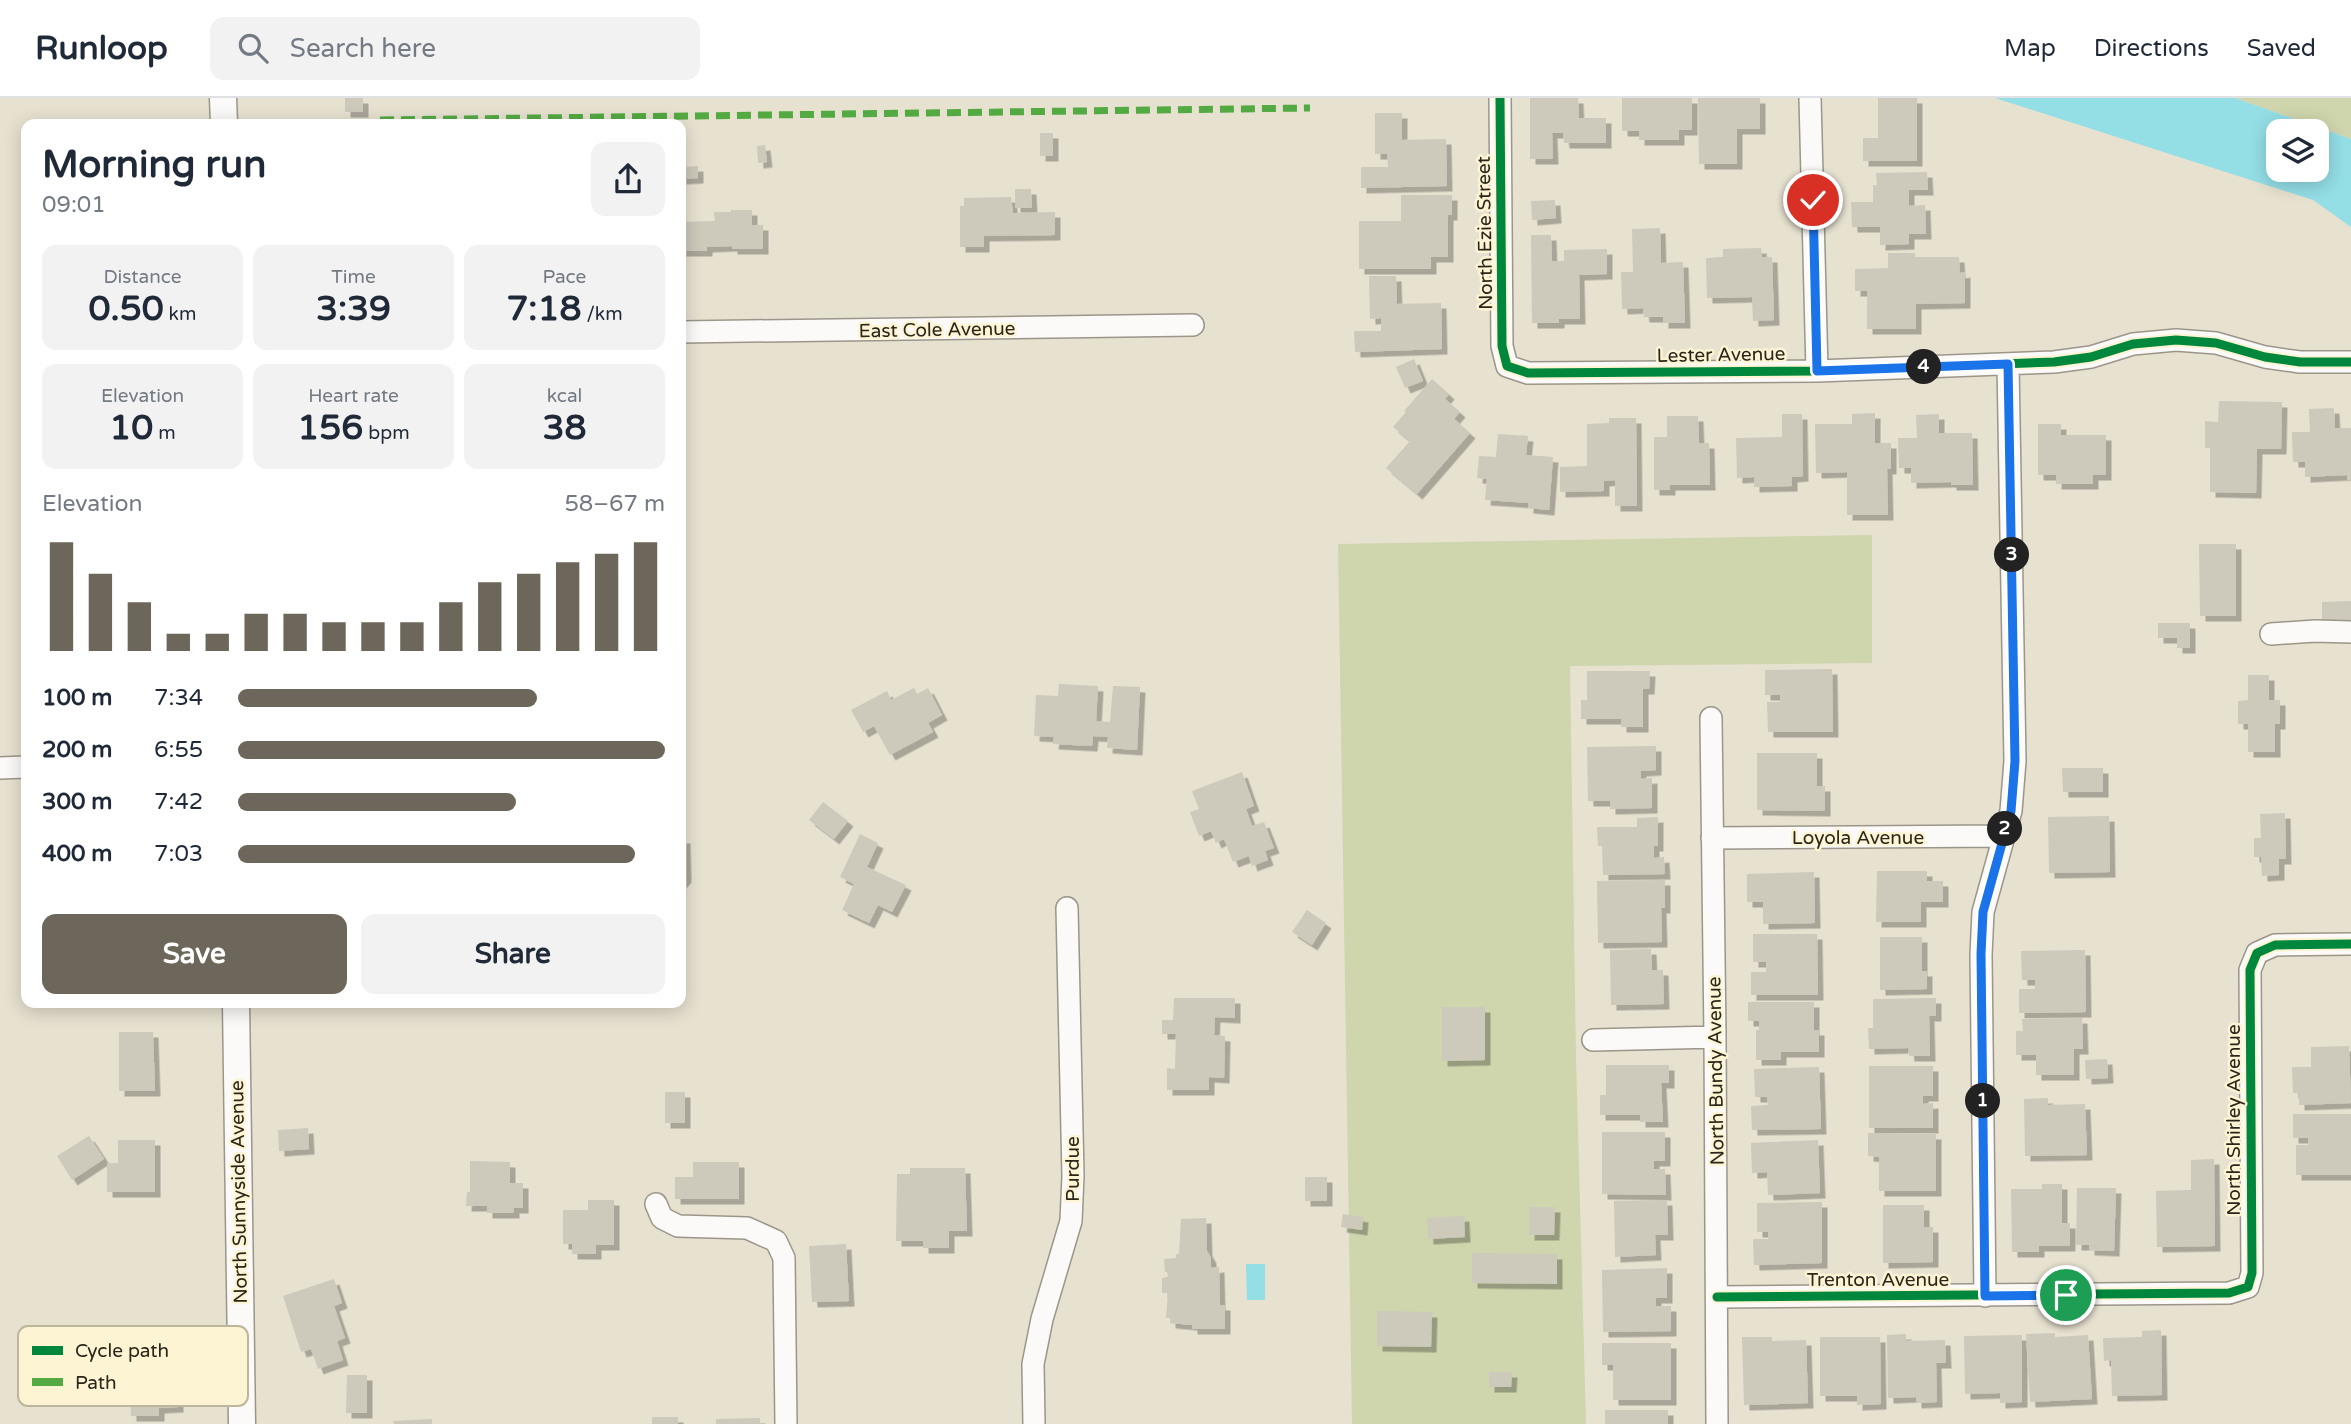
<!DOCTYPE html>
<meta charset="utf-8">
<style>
:root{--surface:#fff;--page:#f2f2f3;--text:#1f2937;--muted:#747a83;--line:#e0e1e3;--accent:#6c675a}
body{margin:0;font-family:"Varela Round",sans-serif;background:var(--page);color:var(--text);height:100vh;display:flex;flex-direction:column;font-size:26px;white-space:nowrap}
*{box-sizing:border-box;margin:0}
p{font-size:23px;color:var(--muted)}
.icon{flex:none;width:38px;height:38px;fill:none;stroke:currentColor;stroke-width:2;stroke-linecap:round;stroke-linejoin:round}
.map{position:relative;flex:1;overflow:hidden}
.panel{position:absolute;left:21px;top:21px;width:665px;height:889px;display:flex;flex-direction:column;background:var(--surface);border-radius:14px;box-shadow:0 4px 18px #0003}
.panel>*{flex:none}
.fabs{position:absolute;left:2266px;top:21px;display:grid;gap:14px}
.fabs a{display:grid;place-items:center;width:63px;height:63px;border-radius:14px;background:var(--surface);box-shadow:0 4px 18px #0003;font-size:35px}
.pin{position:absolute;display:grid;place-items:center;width:60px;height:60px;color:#fff;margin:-30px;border:4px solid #fff;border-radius:50%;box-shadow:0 2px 7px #0007}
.km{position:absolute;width:35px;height:35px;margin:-18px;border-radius:50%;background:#222;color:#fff;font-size:19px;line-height:35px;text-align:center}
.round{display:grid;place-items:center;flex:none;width:74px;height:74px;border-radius:14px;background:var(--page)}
.overview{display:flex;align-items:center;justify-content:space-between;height:119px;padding:0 21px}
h1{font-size:38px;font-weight:800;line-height:52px}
.figures{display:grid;grid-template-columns:repeat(3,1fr);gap:10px;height:119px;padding:7px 21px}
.figures div{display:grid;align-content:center;border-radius:14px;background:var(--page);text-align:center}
.figures b{font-size:35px;font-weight:800}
.figures small{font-size:19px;font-weight:400}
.figures p{font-size:19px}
.chart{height:196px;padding:14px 21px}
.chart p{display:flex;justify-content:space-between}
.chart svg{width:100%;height:126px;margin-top:7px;stroke:var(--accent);stroke-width:6}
.primary-button{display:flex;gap:14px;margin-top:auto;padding:14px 21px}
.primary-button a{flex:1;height:80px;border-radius:14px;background:var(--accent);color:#fff;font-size:28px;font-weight:800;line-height:80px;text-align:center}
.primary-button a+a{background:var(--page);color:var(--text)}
ul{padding:0 21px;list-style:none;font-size:23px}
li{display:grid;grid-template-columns:112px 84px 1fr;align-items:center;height:52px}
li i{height:18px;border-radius:9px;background:var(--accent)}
header{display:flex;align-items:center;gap:42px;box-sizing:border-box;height:98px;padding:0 35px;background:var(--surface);border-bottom:2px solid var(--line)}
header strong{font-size:33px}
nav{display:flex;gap:38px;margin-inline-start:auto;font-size:24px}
.search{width:490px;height:63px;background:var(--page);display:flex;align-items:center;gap:18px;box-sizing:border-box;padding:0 24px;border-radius:14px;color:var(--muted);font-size:26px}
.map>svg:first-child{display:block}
.green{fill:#cfd5ac}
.water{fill:#94dee6;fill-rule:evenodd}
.building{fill:#cdc9bb;filter:url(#shadow)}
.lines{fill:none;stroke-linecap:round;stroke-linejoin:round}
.minor-casing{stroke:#9b9689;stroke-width:24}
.major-casing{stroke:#9b9689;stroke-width:29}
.minor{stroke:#fbfaf8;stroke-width:21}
.major{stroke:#fbfaf8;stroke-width:26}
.quiet{stroke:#53aa42;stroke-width:7;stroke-dasharray:14 7;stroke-linecap:butt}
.cycleway-casing{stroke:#fdf4d4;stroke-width:13}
.cycleway{stroke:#00873e;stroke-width:9}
.route-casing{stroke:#fff;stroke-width:14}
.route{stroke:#1a73e8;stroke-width:9}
.labels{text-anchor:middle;stroke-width:5;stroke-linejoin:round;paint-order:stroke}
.street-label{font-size:19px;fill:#2a261a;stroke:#fdf4d4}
.key{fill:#fdf4d4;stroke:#beb69c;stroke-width:2}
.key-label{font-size:19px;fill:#2a261a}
</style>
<header>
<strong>Runloop</strong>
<div class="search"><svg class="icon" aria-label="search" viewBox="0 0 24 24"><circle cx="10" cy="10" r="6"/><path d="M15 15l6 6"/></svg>Search here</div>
<nav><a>Map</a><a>Directions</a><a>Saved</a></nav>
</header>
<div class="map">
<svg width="2351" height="1326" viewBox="0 0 2351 1326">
<defs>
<filter id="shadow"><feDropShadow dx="5.5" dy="5.5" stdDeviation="0" flood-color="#0004"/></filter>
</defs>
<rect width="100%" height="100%" fill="#e7e1d0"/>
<path class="green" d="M2235,0H2351V41Z
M1872,437V565L1570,568L1576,960L1586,1326H1352L1338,446Z"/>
<path class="water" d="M1995,0H2235L2351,41V129L2313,102ZM2317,33V72H2278V33Z
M1246,1166H1265V1202H1247Z"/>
<path class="building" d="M345,0H363V14H345Z
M1530,0H1578L1579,20H1606V45H1564L1563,35H1552L1553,61H1530Z
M1622,0H1692V32H1679V42H1639V33H1622Z
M1698,0H1760V31H1737V66H1699Z
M1878,0H1917V63H1863V40H1878Z
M1375,15H1402V42L1446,41L1447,88L1361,90V69H1388L1387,56H1375Z
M1040,35H1053V58H1040Z
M765,47L767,64L758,65L757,48Z
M698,68V80L681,81V69Z
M1927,74L1928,92H1909V108L1925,107L1926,136H1909V146L1880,147V129H1852L1851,104H1873V87H1877L1876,75Z
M1015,91H1031L1032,110H1015Z
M1401,97H1452V117H1448V159H1431V171H1359V123H1401Z
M1011,99L1013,115L1055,114V137L984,138V149H960V108H964V100Z
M1555,102L1556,120L1532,122L1531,103Z
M731,112H752V127H763V151H732V148L707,149V153H681V124L715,123L714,114H731Z
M1660,130L1661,165L1683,164L1685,225H1663V219H1644L1643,210L1622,211L1621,174H1633L1632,131Z
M1531,137H1551L1552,163H1564V152L1607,151V176L1579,177L1580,221H1559V225H1532Z
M1761,150L1762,159H1772L1774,222L1753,223L1752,199L1707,200L1706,160L1723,159V151Z
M1888,155H1915V159H1959L1960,175L1965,174V205L1916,206V231H1867V193H1855V171L1888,170Z
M1369,178H1396L1397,206L1441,205L1442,251L1355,254L1354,233H1381V220L1370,221Z
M1414,261L1423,283L1405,290L1396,269Z
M1432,281L1449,296L1445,301L1460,314L1454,321L1470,335L1417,396L1386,370L1410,343L1393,329L1406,314L1404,313Z
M2219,303L2282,304L2281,351H2257L2256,395L2210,394V350H2205V323L2218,324Z
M2334,310L2335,330H2351V382H2347V377L2305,379V364H2293L2292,334H2310L2309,311Z
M1875,315V345H1891V371H1887L1888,417H1847V374L1816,375L1815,326H1852V316Z
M1782,316H1802L1803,378L1792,379V388L1754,389V379L1737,380L1736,340L1782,339Z
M1939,316V335H1972L1973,387H1951V384L1911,385V370H1899L1898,340H1917L1916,317Z
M1667,318H1698L1699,345H1709L1710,387H1670V392H1654V339H1667Z
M1609,320H1636L1637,408H1615V382L1604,383V393L1560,394V369L1587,368V326L1609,325Z
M2038,326H2061V337H2106V377H2093V386H2056V377H2038Z
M1498,336L1528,338L1526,357L1553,359L1549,412L1528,410V405L1485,402L1487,381L1477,380L1479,358L1496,359Z
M2199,446H2236V518H2200Z
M2351,503V533H2322V504Z
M2158,525H2190V550H2177V540H2158Z
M1832,571L1833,634H1768L1767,604H1780V597H1765V572Z
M1587,573H1650L1649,591H1643V629H1621V621H1581V602H1587Z
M2248,577H2269V602H2280V626H2275V654H2248V626H2238V603L2248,602Z
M1059,586L1098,588L1096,623L1110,624L1113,588L1140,589L1137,652L1107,650L1108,639L1093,638L1092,648L1053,646L1054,639L1034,638L1036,597L1058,598Z
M914,590L917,596L928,590L942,617L928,625L933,634L890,657L874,628L863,634L851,612L887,593L891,602Z
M1656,648V672L1641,673V681L1652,680V710L1610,711V703H1588L1587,649Z
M1757,655H1817V688H1825V713L1757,712Z
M2062,670H2103V694H2063Z
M1242,674L1254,708L1246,711L1252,728L1264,724L1274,750L1265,753L1268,762L1252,768L1249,758L1233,764L1224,741L1216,745L1211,733L1199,738L1190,714L1199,711L1192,693Z
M823,704L848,723L834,741L809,722Z
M2285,715L2286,761H2279V777L2262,778L2261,759H2254V740H2261L2260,716Z
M2109,718L2110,774L2049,775L2048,719Z
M1658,719V748H1654V760L1664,759L1665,776L1603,777L1602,748H1598L1597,729H1637V720Z
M860,736L878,745L867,769L906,787L892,814L878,807L869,825L842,812L854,786L840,779Z
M681,740H685L686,779L681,785Z
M1877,773H1927V783H1943V804H1921V824H1876Z
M1814,774L1815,825L1763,826V804H1747V776Z
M1665,782V810H1661L1662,844L1598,845L1597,783Z
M1307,812L1326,825L1312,847L1292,834Z
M1753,836H1817L1818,897H1751V874H1766V864H1753Z
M1880,839H1922V873H1927V891L1880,892Z
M1651,851L1652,872H1663L1664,906L1611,907L1610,852Z
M2085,852L2086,914L2019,915V891H2035V882H2022L2021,853Z
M1174,900H1235V920L1215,919L1214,937L1225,938L1224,980L1209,979V992H1167V970L1175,971L1176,936H1162V922H1173Z
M1936,900V918H1929L1930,958H1909L1908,950L1869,951L1868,930H1873V901Z
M1748,904H1814V932H1819V954H1781V962H1756V932H1759V923H1748Z
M1442,909H1485V962L1442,963Z
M2082,920L2083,951H2074V977H2036V957H2016V933H2023L2022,921Z
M119,934H153L155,993H119Z
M2349,948L2351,1005L2299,1007V995H2293L2292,969H2311V949Z
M2107,961L2108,980L2086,981L2085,962Z
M1606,967H1669V985H1661L1663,1024H1640V1017H1600V997H1606Z
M1869,968H1933V998H1923V1006L1933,1005V1030H1869Z
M1819,969L1821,1031L1752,1032L1751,1008L1768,1007L1767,999H1755L1754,971Z
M665,994H685V1025H665Z
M2048,1000V1007L2085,1006L2087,1057L2025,1058L2024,1001Z
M2293,1016H2351V1077H2296V1047H2308V1040H2293Z
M308,1030L309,1051L279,1053L278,1032Z
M1602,1034H1665V1063H1654V1071H1665L1666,1097L1602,1096Z
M1868,1035L1936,1036V1093H1879V1059L1868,1058Z
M89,1038L104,1061L72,1082L57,1058Z
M118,1042H155V1094H107V1065H118Z
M1818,1042L1820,1095L1768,1097L1767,1074L1752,1075L1751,1045Z
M2214,1061L2215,1148L2157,1149L2156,1093L2191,1092V1062Z
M470,1063L510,1064V1085H523V1110H514V1115H487V1108H466L467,1094H470Z
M693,1064H739V1101H675V1079H693Z
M910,1070H965L967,1133H949V1150H923V1143H896L897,1076H910Z
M1305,1079H1327V1103H1305Z
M2042,1086H2062V1125H2070V1148H2039V1154H2012L2011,1091H2042Z
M2077,1090H2116L2114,1153L2089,1152V1147H2076Z
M588,1102H614V1147H596V1156H572V1146H563V1112H588Z
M1667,1102L1668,1137H1655L1656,1157L1615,1159L1614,1103Z
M1822,1104V1165L1754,1167L1753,1141H1768V1134H1757V1105Z
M1883,1107H1924V1129H1933V1164L1883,1165Z
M1530,1109H1555L1554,1137H1529Z
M1343,1116L1363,1119L1362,1132L1341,1129Z
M1464,1118L1465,1139L1428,1141L1427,1120Z
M1206,1120L1207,1153L1211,1160V1170L1219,1169L1220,1207H1225V1231H1192V1227L1170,1225V1220H1166L1168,1195H1162V1180L1168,1179L1167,1174H1165L1164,1161L1176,1160V1156H1179L1181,1121Z
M846,1146L849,1203L812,1204L809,1148Z
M1472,1155L1557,1156V1186L1472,1185Z
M1667,1170V1200H1656V1208H1671V1233L1603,1234L1602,1172Z
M334,1181L342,1205L334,1208L345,1240L337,1243L343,1262L318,1271L311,1251L301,1254L283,1198Z
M1377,1213L1432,1214L1431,1249L1377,1248Z
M2161,1232L2162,1297L2112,1298L2111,1262L2104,1263L2103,1240L2142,1239V1233Z
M2055,1235V1239L2088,1237L2092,1301L2030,1304L2026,1236Z
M1906,1236V1243L1945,1242L1946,1265H1936L1937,1304L1916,1305V1299L1888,1300L1887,1237Z
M2022,1237V1304L2000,1305V1295L1965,1296L1964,1238Z
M1742,1239H1772V1243L1806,1242L1808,1305L1744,1307Z
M1820,1239H1880L1881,1306L1857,1307V1298H1820Z
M1602,1245H1671V1302H1613V1267H1602Z
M155,1268L156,1287H178V1309L159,1310V1318H131L130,1292H107V1270Z
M1489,1274H1512L1511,1289H1489Z
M347,1277H367V1315H346Z
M1605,1312H1668V1326H1605Z
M652,1319H678V1326H652Z
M760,1320V1326H716V1321Z
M432,1321V1326H394L393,1323Z"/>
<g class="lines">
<g class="minor-casing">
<path id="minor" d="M1500,0L1502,248L1507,268L1528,275L1817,273L2054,264L2091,259L2133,246L2176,242L2216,245L2265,259L2300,264H2351
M1810,0L1817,273
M681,234L1193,227
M2271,536L2315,533L2351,534
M1711,620L1715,939L1717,1326
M0,670L26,669
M1712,740L2003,738
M1593,942L1715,939
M656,1106L662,1120L678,1128L747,1130L776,1143L784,1160L786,1326
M1985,1198L1981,857L1983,814L2011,713L2015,663L2008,266
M1717,1199L2229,1195L2248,1189L2252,1175L2250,872L2257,855L2275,847L2351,846
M1034,1326L1033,1266L1042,1221L1071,1123L1073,1078L1067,810"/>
</g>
<g class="major-casing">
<path id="major" d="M223,0L224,26
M236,905L242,1326"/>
</g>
<use href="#minor" class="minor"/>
<use href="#major" class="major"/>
<path class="quiet" d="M380,22L1310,10"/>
<g class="cycleway-casing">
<path id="cycleway" d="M1500,0L1502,248L1507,268L1528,275L1817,273L2054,264L2091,259L2133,246L2176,242L2216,245L2265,259L2300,264H2351
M1985,1198L1981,857L1983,814L2011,713L2015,663L2008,266
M1717,1199L2229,1195L2248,1189L2252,1175L2250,872L2257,855L2275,847L2351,846"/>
</g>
<use href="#cycleway" class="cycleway"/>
</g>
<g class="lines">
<g class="route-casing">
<path id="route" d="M1813,102L1817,273L2008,266L2015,663L2011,713L1983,814L1981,856L1985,1198L2066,1197"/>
</g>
<use href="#route" class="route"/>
</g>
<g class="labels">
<g class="street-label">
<text transform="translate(1484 135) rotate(-91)" y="7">North Ezie Street</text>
<text transform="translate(937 231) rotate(-1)" y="7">East Cole Avenue</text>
<text transform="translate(1721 256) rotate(-1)" y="7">Lester Avenue</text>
<text x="1858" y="746">Loyola Avenue</text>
<text transform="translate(1715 973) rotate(-91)" y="7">North Bundy Avenue</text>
<text transform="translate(2233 1022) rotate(-90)" y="7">North Shirley Avenue</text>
<text transform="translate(1072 1071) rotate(-90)" y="7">Purdue</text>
<text transform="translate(238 1094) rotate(-91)" y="7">North Sunnyside Avenue</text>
<text x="1878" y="1188">Trenton Avenue</text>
</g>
</g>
<rect x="18" y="1228" width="230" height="80" rx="10" class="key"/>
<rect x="32" y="1248" width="31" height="9" fill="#00873e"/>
<rect x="32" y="1280" width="31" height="8" fill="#53aa42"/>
<g class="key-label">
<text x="75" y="1259">Cycle path</text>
<text x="75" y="1291">Path</text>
</g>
</svg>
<div class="fabs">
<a><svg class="icon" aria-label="layers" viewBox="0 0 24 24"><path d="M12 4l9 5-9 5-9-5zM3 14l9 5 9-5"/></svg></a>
</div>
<div class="pin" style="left:2066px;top:1197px;background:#1e9e55"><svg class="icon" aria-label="arrive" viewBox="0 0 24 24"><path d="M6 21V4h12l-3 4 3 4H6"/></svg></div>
<div class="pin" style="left:1813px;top:102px;background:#d93025"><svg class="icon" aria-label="check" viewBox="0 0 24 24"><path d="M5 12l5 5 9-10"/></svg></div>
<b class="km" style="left:1983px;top:1003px">1</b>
<b class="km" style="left:2005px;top:731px">2</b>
<b class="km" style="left:2012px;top:457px">3</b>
<b class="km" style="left:1924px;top:269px">4</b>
<section class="panel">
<div class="overview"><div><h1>Morning run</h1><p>09:01</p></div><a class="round"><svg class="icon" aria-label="share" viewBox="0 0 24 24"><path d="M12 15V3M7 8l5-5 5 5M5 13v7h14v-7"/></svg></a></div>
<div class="figures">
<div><p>Distance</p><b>0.50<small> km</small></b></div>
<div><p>Time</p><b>3:39</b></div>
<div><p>Pace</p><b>7:18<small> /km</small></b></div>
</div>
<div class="figures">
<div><p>Elevation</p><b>10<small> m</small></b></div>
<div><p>Heart rate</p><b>156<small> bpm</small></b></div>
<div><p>kcal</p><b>38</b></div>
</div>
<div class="chart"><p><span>Elevation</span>58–67 m</p>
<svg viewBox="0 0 160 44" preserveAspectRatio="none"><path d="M5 44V6M15 44V17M25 44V27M35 44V38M45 44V38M55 44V31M65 44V31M75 44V34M85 44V34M95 44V34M105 44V27M115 44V20M125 44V17M135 44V13M145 44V10M155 44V6"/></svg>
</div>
<ul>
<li><b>100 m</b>7:34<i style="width:70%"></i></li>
<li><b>200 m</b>6:55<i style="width:100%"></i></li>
<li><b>300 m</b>7:42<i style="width:65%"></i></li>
<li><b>400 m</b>7:03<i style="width:93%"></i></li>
</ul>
<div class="primary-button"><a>Save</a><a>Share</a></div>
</section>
</div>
